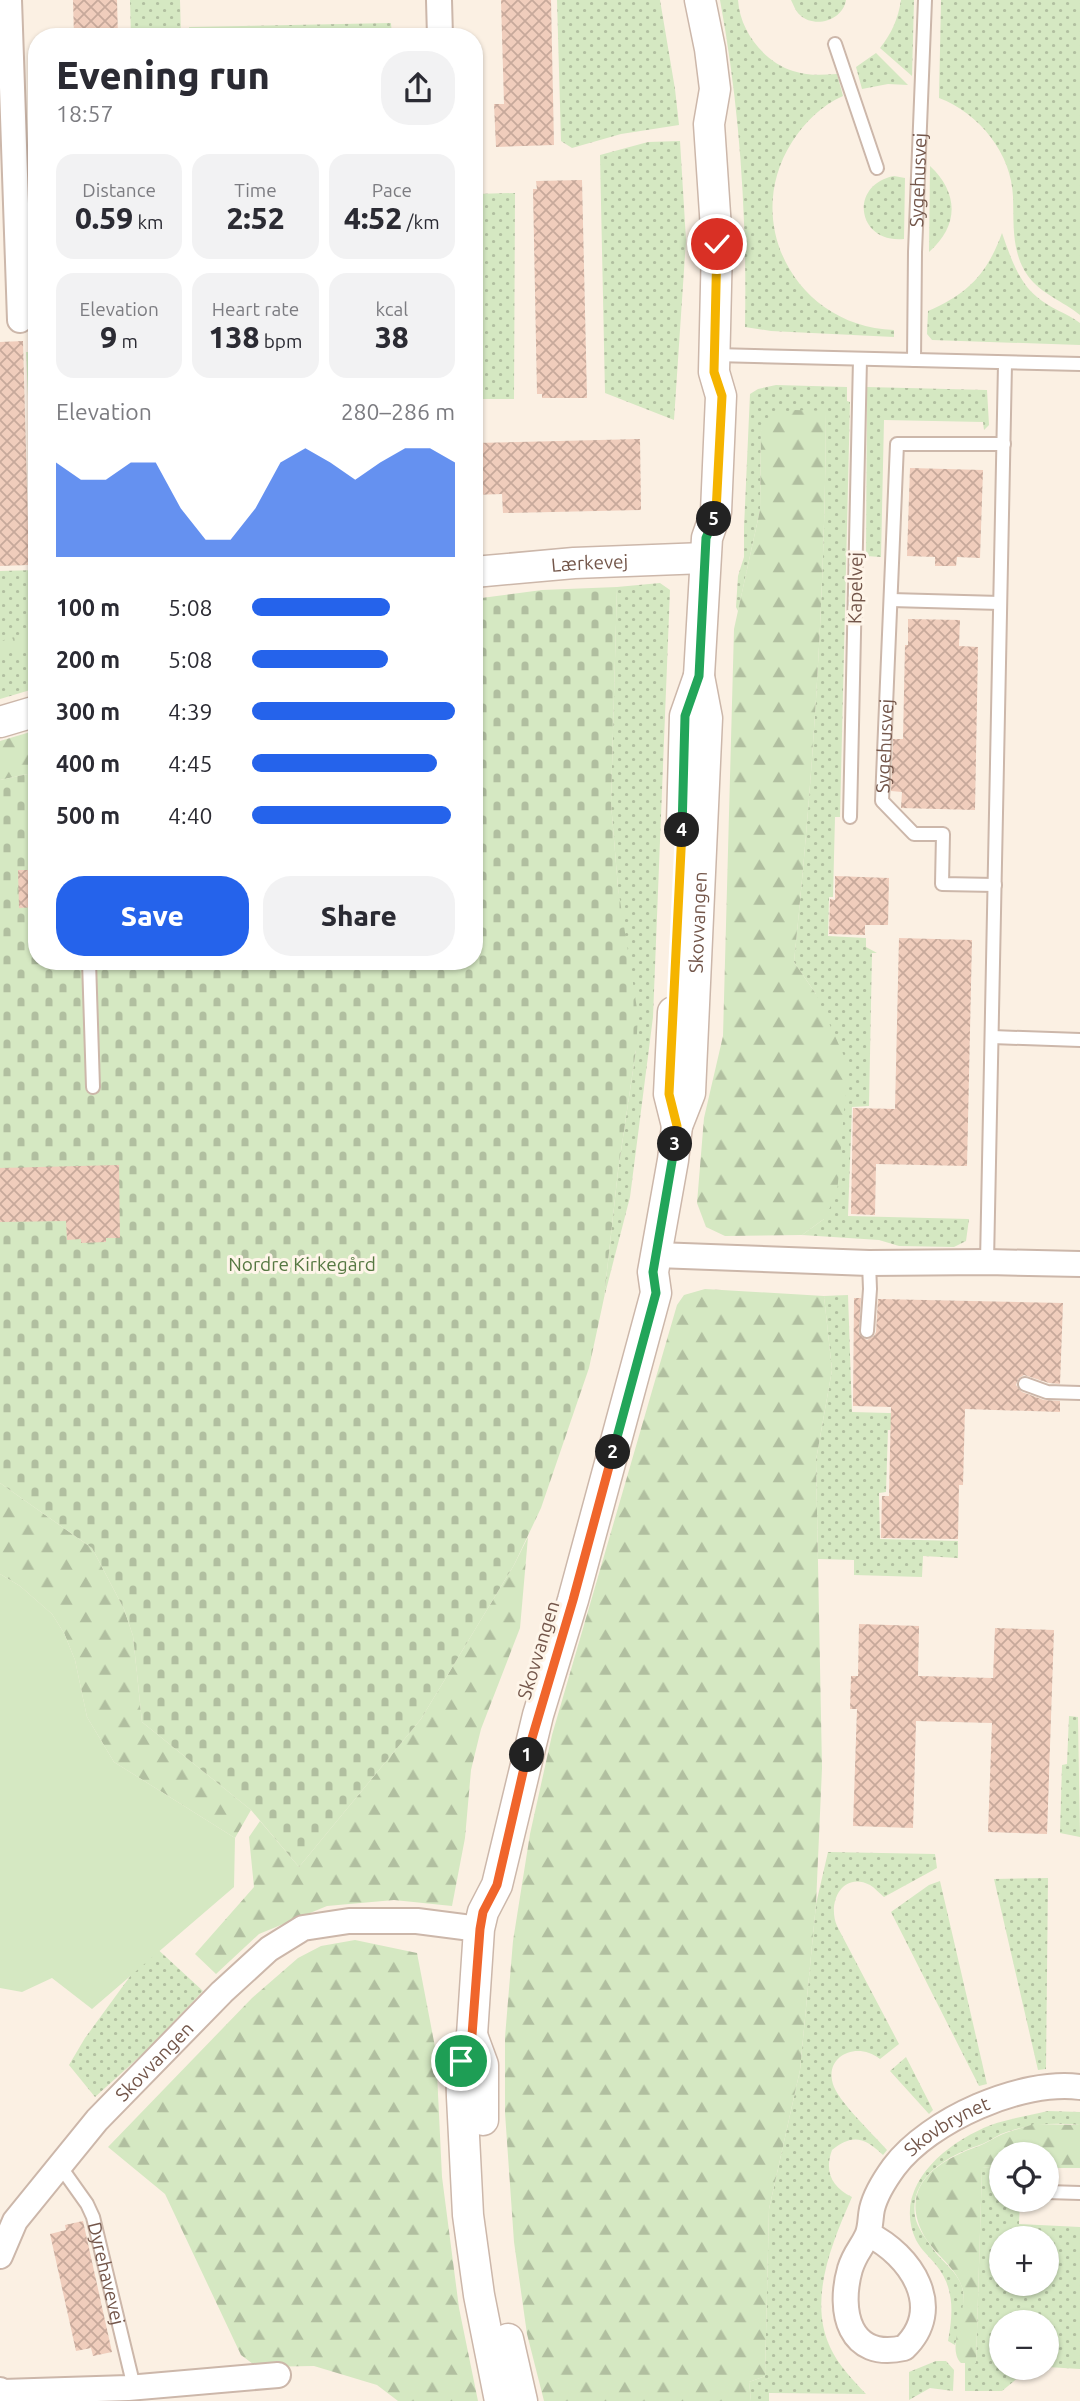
<!DOCTYPE html>
<meta charset="utf-8">
<style>
:root{--surface:#fff;--page:#f2f2f3;--text:#2b2b33;--muted:#7c7c81;--accent:#2563eb}
body{margin:0;font-family:Ubuntu,sans-serif;background:var(--page);color:var(--text);height:100vh;display:flex;flex-direction:column;font-size:26px;white-space:nowrap}
*{box-sizing:border-box;margin:0}
p{font-size:23px;color:var(--muted)}
.icon{flex:none;width:38px;height:38px;fill:none;stroke:currentColor;stroke-width:2;stroke-linecap:round;stroke-linejoin:round}
.map{position:relative;flex:1;overflow:hidden}
.panel{position:absolute;left:28px;top:28px;width:455px;height:942px;display:flex;flex-direction:column;background:var(--surface);border-radius:28px;box-shadow:0 2px 5px #0004}
.panel>*{flex:none}
.fabs{position:absolute;left:989px;top:2142px;display:grid;gap:14px}
.fabs a{display:grid;place-items:center;width:70px;height:70px;border-radius:50%;background:var(--surface);box-shadow:0 2px 5px #0004;font-size:35px}
.pin{position:absolute;display:grid;place-items:center;width:60px;height:60px;color:#fff;margin:-30px;border:4px solid #fff;border-radius:50%;box-shadow:0 2px 7px #0007}
.km{position:absolute;width:35px;height:35px;margin:-18px;border-radius:50%;background:#222;color:#fff;font-size:19px;line-height:35px;text-align:center}
.round{display:grid;place-items:center;flex:none;width:74px;height:74px;border-radius:28px;background:var(--page)}
.head{display:flex;align-items:center;justify-content:space-between;height:119px;padding:0 28px}
h1{font-size:38px;font-weight:800;line-height:52px}
.stats{display:grid;grid-template-columns:repeat(3,1fr);gap:10px;height:119px;padding:7px 28px}
.stats div{display:grid;align-content:center;border-radius:18px;background:var(--page);text-align:center}
.stats b{font-size:30px;font-weight:800}
.stats small{font-size:19px;font-weight:400}
.stats p{font-size:19px}
.chart{height:196px;padding:14px 28px}
.chart p{display:flex;justify-content:space-between}
.chart svg{width:100%;height:126px;margin-top:7px;fill:var(--accent);opacity:.7}
.button{display:flex;gap:14px;margin-top:auto;padding:14px 28px}
.button a{flex:1;height:80px;border-radius:28px;background:var(--accent);color:#fff;font-size:28px;font-weight:800;line-height:80px;text-align:center}
.button a+a{background:var(--page);color:var(--text)}
ul{padding:0 28px;list-style:none;font-size:23px}
li{display:grid;grid-template-columns:112px 84px 1fr;align-items:center;height:52px}
li i{height:18px;border-radius:9px;background:var(--accent)}
.map>svg:first-child{display:block}
.grass{fill:url(#grass-dots);fill-rule:evenodd}
.forest{fill:url(#forest-firs)}
.cemetery{fill:url(#cemetery-stones)}
.park{fill:url(#park-crowns)}
.garden{fill:#d5e8c2}
.building{fill:url(#building-cross-hatch)}
.lines{fill:none;stroke-linecap:round;stroke-linejoin:round}
.service-casing{stroke:#ccb7aa;stroke-width:16}
.minor-casing{stroke:#ccb7aa;stroke-width:28}
.tertiary-casing{stroke:#ccb7aa;stroke-width:33}
.service{stroke:#fff;stroke-width:12}
.minor{stroke:#fff;stroke-width:24}
.tertiary{stroke:#fff;stroke-width:30}
.split-1-casing{stroke:#fff;stroke-width:14}
.split-2-casing{stroke:#fff;stroke-width:14}
.split-3-casing{stroke:#fff;stroke-width:14}
.split-4-casing{stroke:#fff;stroke-width:14}
.split-5-casing{stroke:#fff;stroke-width:14}
.split-6-casing{stroke:#fff;stroke-width:14}
.split-1{stroke:#f0652b;stroke-width:9}
.split-2{stroke:#f0652b;stroke-width:9}
.split-3{stroke:#22a559;stroke-width:9}
.split-4{stroke:#f5b400;stroke-width:9}
.split-5{stroke:#22a559;stroke-width:9}
.split-6{stroke:#f5b400;stroke-width:9}
.labels{text-anchor:middle;stroke-width:6;stroke-linejoin:round;paint-order:stroke}
.street-label{font-size:19px;fill:#73564a;stroke:#fef5e9}
.park-label{font-size:19px;fill:#567842;stroke:#fef5e9}
</style>
<div class="map">
<svg width="1080" height="2401" viewBox="0 0 1080 2401">
<defs>
<pattern id="grass-dots" width="8" height="8" patternUnits="userSpaceOnUse" patternTransform="scale(1.75)"><rect width="8" height="8" fill="#d5e8c2"/><path d="M2 2h.1M6 6h.1" fill="none" stroke="#b1bfa0" stroke-width="1.8" stroke-linecap="round"/></pattern>
<pattern id="forest-firs" width="22" height="20" patternUnits="userSpaceOnUse" patternTransform="scale(1.75)"><rect width="22" height="20" fill="#d5e8c2"/><path d="M5 1l3.5 6h-7zM16 11l3.5 6h-7z" fill="#b1bfa0"/></pattern>
<pattern id="cemetery-stones" width="16" height="16" patternUnits="userSpaceOnUse" patternTransform="scale(1.75)"><rect width="16" height="16" fill="#d5e8c2"/><path d="M2 7V4a2 2 0 0 1 4 0v3zM10 15v-3a2 2 0 0 1 4 0v3z" fill="#b1bfa0"/></pattern>
<pattern id="park-crowns" width="20" height="18" patternUnits="userSpaceOnUse" patternTransform="scale(1.75)"><rect width="20" height="18" fill="#d5e8c2"/><path d="M2 6a3 3 0 1 1 6 0M12 15a3 3 0 1 1 6 0" fill="none" stroke="#b1bfa0"/></pattern>
<pattern id="building-cross-hatch" width="8" height="8" patternUnits="userSpaceOnUse" patternTransform="scale(1.75)"><rect width="8" height="8" fill="#f0cdbc"/><path d="M0 0l8 8M0 8l8-8" fill="none" stroke="#c7a99b"/></pattern>
</defs>
<rect width="100%" height="100%" fill="#fbf0e3"/>
<path class="grass" d="M130,0H180L181,37H131Z
M557,0H660L675,89L679,125L621,134L572,148L561,141Z
M720,0H738C740,31 763,61 793,71C808,76 822,75 837,74L843,96C822,105 804,123 792,142C740,224 798,327 894,330V337L771,331L745,327C747,217 740,108 720,0Z
M791,0H846C843,20 815,29 800,15C796,12 793,4 791,0Z
M901,0H914L912,76L880,48C892,33 898,19 901,0Z
M941,0H1080V315C1063,301 1041,294 1028,276C1011,252 1014,224 1013,197C1012,154 979,113 939,98Z
M391,23L392,37H190L189,27Z
M876,53L908,85L888,84L862,89L856,67Z
M680,141L686,240L674,420L605,393L600,155L648,142Z
M930,166C959,193 959,226 929,252Z
M894,176L905,178L904,239C857,244 848,185 894,176Z
M515,193L514,399H474V194Z
M1002,233C1010,256 1018,281 1037,297C1049,308 1067,313 1080,323V345L932,340L927,334L928,311C968,294 987,274 1002,233Z
M26,352H37V553L35,552Z
M776,385L847,387V401L850,402L840,817H835L833,897H829L828,936L866,938V947L877,953H872L869,1106L852,1107L848,1216L969,1219L966,1241L954,1247L899,1246L879,1240L802,1235L824,1219L816,994L794,962C813,779 825,596 826,411L761,431L760,510L738,611L736,607L738,576L744,557V528L750,394L758,389Z
M867,387L987,390L989,425L984,430L983,422L884,420L881,557L866,556Z
M37,570V688L0,699V571Z
M660,583L670,590L653,1017L630,1197L604,1298L618,1171L636,1050L618,888L611,803L617,587Z
M848,1295L852,1412L963,1415V1431L888,1430L886,1492L879,1493L880,1539L958,1541V1558L923,1556L922,1577L854,1575V1560L818,1559L816,1460L832,1370L824,1296Z
M1069,1716L1078,1717L1080,1837L1060,1833L1062,1765L1067,1764Z
M828,1852L935,1854L937,1868L884,1897C879,1893 875,1888 870,1885C842,1871 827,1903 837,1926L899,2044L880,2059C856,2040 822,2057 834,2087C842,2105 873,2134 887,2150L883,2155C865,2138 853,2133 832,2150C824,2172 832,2187 852,2197C832,2243 808,2299 830,2347C838,2365 853,2380 866,2394L769,2393V2401H751L749,2382L765,2376L769,2209L800,2070L816,1904Z
M1048,1878L1046,2069L1038,2070L994,1879Z
M940,1881L987,2084L979,2086L891,1912L929,1885Z
M153,1945L203,1991L146,2051L95,2097L69,2065L85,2038Z
M906,2057L933,2110L929,2114L890,2071Z
M1048,2111L1080,2112V2125C1053,2122 1027,2124 1001,2134C993,2138 986,2143 977,2146C947,2156 909,2178 915,2216C917,2228 926,2239 933,2249C942,2262 957,2271 962,2287C967,2305 960,2326 955,2345L948,2341C953,2314 955,2288 936,2265C930,2257 921,2250 916,2240C891,2186 947,2142 991,2125C1009,2119 1030,2115 1048,2111Z
M1001,2167V2200H1020L1019,2224L1080,2227V2369L1047,2367L1046,2322H1001V2368H1030L1002,2391H965V2363H976L982,2168ZM1001,2238H1046V2284H1001Z
M936,2361H946L954,2370L953,2391L930,2388L909,2400V2372Z"/>
<path class="forest" d="M795,410L826,411C825,596 813,779 794,962L816,994L848,1065L837,1194L824,1219L802,1235L725,1236L706,1227L697,1203L704,1118L723,1036L734,629L760,510L761,431L772,414Z
M37,730V772L0,780V741Z
M705,1289L824,1296L832,1370L816,1460L822,1768L816,1904L800,2070L769,2209L765,2376L749,2382L751,2401H544L527,2334L514,2242L505,2113V2037L513,1941L530,1834L552,1735L677,1305L684,1295Z
M0,1483L92,1548L124,1609L133,1636L142,1722L251,1810L235,1838L114,1762L87,1717L75,1660L64,1633L52,1614L20,1586L0,1574Z
M528,1537L520,1628L481,1729L471,1770L465,1838L452,1906L394,1900L327,1906L259,1934L216,1974L195,1954L254,1887L249,1837L260,1821L299,1867L421,1719L514,1565Z
M355,1940L417,1953L436,2052L442,2177L459,2308L478,2401H398L377,2385L314,2366L257,2367L241,2355L165,2194L108,2147L252,1998L298,1958L321,1946Z
M1034,2124L1080,2125V2168H1047L1046,2154H1001V2167L982,2168L976,2363H961C946,2348 967,2312 963,2291C959,2270 937,2256 926,2239C896,2189 935,2161 979,2146C987,2143 995,2137 1003,2134C1013,2130 1023,2128 1034,2124Z"/>
<path class="cemetery" d="M617,587L611,803L618,888L638,1015L636,1050L618,1171L604,1298L589,1368L541,1508L514,1565L421,1719L299,1867L251,1810L142,1722L133,1636L124,1609L92,1548L0,1483V780L37,772V961H474V599L542,590Z"/>
<path class="park" d="M37,631V645L0,656V641Z"/>
<path class="garden" d="M0,1574L20,1586L52,1614L64,1633L75,1660L87,1717L114,1762L235,1838L234,1887L92,2009L52,1978L22,1992L0,1988Z"/>
<path class="building" d="M73,0H117L118,37H74Z
M501,0H551L554,145L496,147L494,104H504Z
M582,180L587,398H542V394H537L533,189H537L536,181Z
M23,341L29,565L0,566V342Z
M640,439L641,510L503,513L502,494L474,495V443Z
M910,468L983,470L980,558L957,557L956,566H935V557L907,556Z
M908,619L960,620L959,646L978,647L975,810L901,808L902,792L891,791L893,739H903L905,645H908Z
M18,870H37V907L19,908Z
M835,876L889,878L888,925H865V935L829,934L830,899L835,900Z
M899,938L972,940L967,1166L876,1164L875,1215L851,1214L853,1108L895,1109Z
M119,1165L120,1238H106V1242L81,1243V1239L67,1240L66,1221L0,1222V1168Z
M854,1298H861L859,1334L867,1340L874,1336L876,1332L878,1299L1063,1303L1060,1384L1049,1383L1024,1375L1019,1378L1016,1385L1022,1392L1044,1400L1060,1401V1412L965,1409L963,1485H959L958,1539L881,1538L882,1496H889L891,1407L853,1406Z
M859,1624L919,1626L918,1676L993,1678L995,1628L1054,1630L1047,1834L988,1832L992,1723L916,1721L913,1828L853,1826L857,1709H850L851,1676H858Z
M83,2221L112,2352L93,2356L91,2348L76,2351L50,2234L66,2230L65,2225Z"/>
<g class="lines">
<g class="service-casing">
<g id="service">
<path d="M835,44L877,168"/>
<path d="M715,355L1080,364"/>
<path id="s1" d="M914,360L915,252L925,0"/>
<path d="M891,600L1000,603"/>
<path d="M850,817L860,359"/>
<path id="s2" d="M995,885L942,884L943,834H914L882,801L897,444H1004"/>
<path d="M89,961L93,1087"/>
<path d="M992,1037L1080,1040"/>
<path d="M987,1262L1005,364"/>
<path d="M867,1331L870,1289L869,1263"/>
<path d="M1025,1384L1047,1392L1080,1393"/>
<path id="s3" d="M60,2166L87,2204L93,2217L134,2387"/>
<path d="M1046,2192L1080,2193"/>
</g>
</g>
<g class="minor-casing">
<g id="minor">
<path d="M9,0L20,320"/>
<path d="M439,0L440,37"/>
<path d="M657,1255L869,1263L987,1262L1080,1264"/>
<path id="s4" d="M868,2234C911,2255 946,2308 904,2348C849,2361 838,2311 850,2269C855,2253 861,2249 867,2236C871,2228 870,2218 872,2209C875,2196 886,2178 894,2167C929,2120 1022,2079 1080,2087"/>
<path id="s5" d="M0,2256L15,2221L97,2120L222,1992L269,1949L303,1928L349,1921H417L479,1929"/>
<path d="M0,2390L3,2392L128,2388L278,2375"/>
</g>
</g>
<g class="tertiary-casing">
<g id="tertiary">
<path id="s6" d="M474,572L574,563L705,558"/>
<path d="M0,722L37,711"/>
<path d="M682,823L685,716L699,676"/>
<path d="M673,1012L669,1094L677,1126"/>
<path d="M472,2035L483,2065V2120"/>
<path d="M508,2339L522,2401"/>
<path id="s7" d="M500,2401L479,2295L468,2215L462,2097L461,2061L472,2035L479,1929L483,1912L497,1885L538,1715L573,1600L656,1293L653,1272L673,1160L677,1126L690,1093L707,718L699,676L707,538L716,512L721,396L714,372L717,244L709,124L715,89L710,49L700,0"/>
</g>
</g>
<use href="#service" class="service"/>
<use href="#minor" class="minor"/>
<use href="#tertiary" class="tertiary"/>
</g>
<g class="lines">
<g class="split-1-casing">
<path id="split-1" d="M461,2061L472,2035L480,1929L483,1912L497,1885L527,1755"/>
</g>
<g class="split-2-casing">
<path id="split-2" d="M527,1755L573,1600L613,1452"/>
</g>
<g class="split-3-casing">
<path id="split-3" d="M613,1452L656,1293L653,1272L675,1144"/>
</g>
<g class="split-4-casing">
<path id="split-4" d="M675,1144L677,1126L669,1094L682,830"/>
</g>
<g class="split-5-casing">
<path id="split-5" d="M682,830L685,716L699,676L706,538L714,519"/>
</g>
<g class="split-6-casing">
<path id="split-6" d="M714,519L716,512L722,396L714,372L717,244"/>
</g>
<use href="#split-1" class="split-1"/>
<use href="#split-2" class="split-2"/>
<use href="#split-3" class="split-3"/>
<use href="#split-4" class="split-4"/>
<use href="#split-5" class="split-5"/>
<use href="#split-6" class="split-6"/>
</g>
<g class="labels">
<g class="street-label">
<text dy="7" stroke="none"><textPath href="#s1" startOffset="180">Sygehusvej</textPath></text>
<text dy="7" stroke="none"><textPath href="#s6" startOffset="116">Lærkevej</textPath></text>
<text transform="translate(855 588) rotate(-89)" y="7">Kapelvej</text>
<text dy="7" stroke="none"><textPath href="#s2" startOffset="233">Sygehusvej</textPath></text>
<text dy="7" stroke="none"><textPath href="#s7" startOffset="1514">Skovvangen</textPath></text>
<text transform="translate(538 1650) rotate(-73)" y="7">Skovvangen</text>
<text dy="7" stroke="none"><textPath href="#s5" startOffset="250">Skovvangen</textPath></text>
<text dy="7" stroke="none"><textPath href="#s4" startOffset="444">Skovbrynet</textPath></text>
<text dy="7" stroke="none"><textPath href="#s3" startOffset="119">Dyrehavevej</textPath></text>
</g>
<g class="park-label">
<text x="302" y="1271">Nordre Kirkegård</text>
</g>
</g>
</svg>
<div class="fabs">
<a><svg class="icon" aria-label="locate" viewBox="0 0 24 24"><circle cx="12" cy="12" r="6"/><path d="M12 2v4M12 18v4M2 12h4M18 12h4"/></svg></a>
<a>+</a>
<a>−</a>
</div>
<div class="pin" style="left:461px;top:2061px;background:#1e9e55"><svg class="icon" aria-label="arrive" viewBox="0 0 24 24"><path d="M6 21V4h12l-3 4 3 4H6"/></svg></div>
<div class="pin" style="left:717px;top:244px;background:#d93025"><svg class="icon" aria-label="check" viewBox="0 0 24 24"><path d="M5 12l5 5 9-10"/></svg></div>
<b class="km" style="left:527px;top:1755px">1</b>
<b class="km" style="left:613px;top:1452px">2</b>
<b class="km" style="left:675px;top:1144px">3</b>
<b class="km" style="left:682px;top:830px">4</b>
<b class="km" style="left:714px;top:519px">5</b>
<section class="panel">
<div class="head"><div><h1>Evening run</h1><p>18:57</p></div><a class="round"><svg class="icon" aria-label="share" viewBox="0 0 24 24"><path d="M12 15V3M7 8l5-5 5 5M5 13v7h14v-7"/></svg></a></div>
<div class="stats">
<div><p>Distance</p><b>0.59<small> km</small></b></div>
<div><p>Time</p><b>2:52</b></div>
<div><p>Pace</p><b>4:52<small> /km</small></b></div>
</div>
<div class="stats">
<div><p>Elevation</p><b>9<small> m</small></b></div>
<div><p>Heart rate</p><b>138<small> bpm</small></b></div>
<div><p>kcal</p><b>38</b></div>
</div>
<div class="chart"><p><span>Elevation</span>280–286 m</p>
<svg viewBox="0 0 160 44" preserveAspectRatio="none"><path d="M0 44V11L10 17L20 17L30 11L40 11L50 27L60 38L70 38L80 27L90 11L100 6L110 11L120 17L130 11L140 6L150 6L160 11V44z"/></svg>
</div>
<ul>
<li><b>100 m</b>5:08<i style="width:68%"></i></li>
<li><b>200 m</b>5:08<i style="width:67%"></i></li>
<li><b>300 m</b>4:39<i style="width:100%"></i></li>
<li><b>400 m</b>4:45<i style="width:91%"></i></li>
<li><b>500 m</b>4:40<i style="width:98%"></i></li>
</ul>
<div class="button"><a>Save</a><a>Share</a></div>
</section>
</div>
